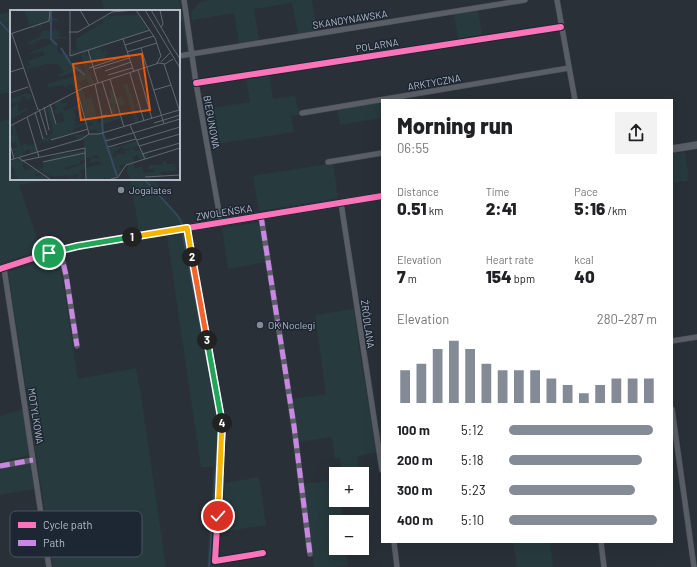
<!DOCTYPE html>
<meta charset="utf-8">
<style>
:root{--surface:#fff;--page:#f2f2f2;--text:#202124;--muted:#757577;--accent:#848b96}
body{margin:0;font-family:Barlow,sans-serif;background:var(--page);color:var(--text);height:100vh;display:flex;flex-direction:column;font-size:15px;white-space:nowrap}
*{box-sizing:border-box;margin:0}
p{font-size:13px;color:var(--muted)}
.icon{flex:none;width:22px;height:22px;fill:none;stroke:currentColor;stroke-width:2;stroke-linecap:round;stroke-linejoin:round}
.map{position:relative;flex:1;overflow:hidden}
.panel{position:absolute;left:381px;top:99px;width:292px;height:444px;display:flex;flex-direction:column;background:var(--surface);border-radius:0px;box-shadow:0 4px 16px #0002}
.panel>*{flex:none}
.controls{position:absolute;left:329px;top:467px;display:grid;gap:8px}
.controls a{display:grid;place-items:center;width:40px;height:40px;border-radius:0px;background:var(--surface);box-shadow:0 4px 16px #0002;font-size:20px}
.pin{position:absolute;display:grid;place-items:center;width:34px;height:34px;color:#fff;margin:-17px;border:2px solid #fff;border-radius:50%;box-shadow:0 1px 4px #0007}
.km{position:absolute;width:20px;height:20px;margin:-10px;border-radius:50%;background:#222;color:#fff;font-size:11px;line-height:20px;text-align:center}
.round{display:grid;place-items:center;flex:none;width:42px;height:42px;border-radius:0px;background:var(--page)}
.head{display:flex;align-items:center;justify-content:space-between;height:68px;padding:0 16px}
h1{font-size:22px;font-weight:800;line-height:30px}
.figures{display:grid;grid-template-columns:repeat(3,1fr);gap:6px;height:68px;padding:4px 16px}
.figures div{display:grid;align-content:center}
.figures b{font-size:17px;font-weight:800}
.figures small{font-size:11px;font-weight:400}
.figures p{font-size:11px}
.chart{height:112px;padding:8px 16px}
.chart p{display:flex;justify-content:space-between}
.chart svg{width:100%;height:72px;margin-top:4px;stroke:var(--accent);stroke-width:6}
ul{padding:0 16px;list-style:none;font-size:13px}
li{display:grid;grid-template-columns:64px 48px 1fr;align-items:center;height:30px}
li i{height:10px;border-radius:5px;background:var(--accent)}
.map>svg:first-child{display:block}
.green{fill:#273a3e}
.lines{fill:none;stroke-linecap:round;stroke-linejoin:round}
.stream{stroke:#384963;stroke-width:1.5}
.minor-casing{stroke:#484c53;stroke-width:6}
.tertiary-casing{stroke:#484c53;stroke-width:8}
.minor{stroke:#5a5e66;stroke-width:5}
.tertiary{stroke:#5a5e66;stroke-width:7}
.quiet{stroke:#c787e3;stroke-width:5;stroke-dasharray:10 5;stroke-linecap:butt}
.cycleway-casing{stroke:#1d2633;stroke-width:8}
.cycleway{stroke:#fb73b8;stroke-width:6}
.split-1-casing{stroke:#fff;stroke-width:8}
.split-2-casing{stroke:#fff;stroke-width:8}
.split-3-casing{stroke:#fff;stroke-width:8}
.split-4-casing{stroke:#fff;stroke-width:8}
.split-5-casing{stroke:#fff;stroke-width:8}
.split-1{stroke:#22a559;stroke-width:5}
.split-2{stroke:#f5b400;stroke-width:5}
.split-3{stroke:#f0652b;stroke-width:5}
.split-4{stroke:#22a559;stroke-width:5}
.split-5{stroke:#f5b400;stroke-width:5}
.poi-dot{fill:#848b96;stroke:#1d2633;stroke-width:1.5}
.labels{text-anchor:middle;stroke-width:3;stroke-linejoin:round;paint-order:stroke}
.street-label{font-size:10px;fill:#b4bcc9;stroke:#1d2633}
.poi-label{font-size:10px;fill:#b4bcc9;stroke:#1d2633;text-anchor:start}
.inset-river{fill:none;stroke:#384963;stroke-width:2}
.inset-road{fill:none;stroke:#616872;stroke-width:1}
.view{fill:#e8590c;fill-opacity:0.15;stroke:#e8590c;stroke-width:2}
.inset-edge{fill:none;stroke:#b4bcc9;stroke-width:2}
.key{fill:#1d2633;stroke:#4a5360;stroke-width:1}
.key-label{font-size:11px;fill:#b4bcc9}
</style>
<div class="map">
<svg width="697" height="567" viewBox="0 0 697 567">
<rect width="100%" height="100%" fill="#2a3038"/>
<path class="green" d="M102,0H179L187,35L189,52L184,53V52L187,50L182,21H179V11H104Z
M208,0H312L317,31L298,35L292,3L254,9L259,41L239,45L234,13L192,20L191,13L199,3Z
M478,10L482,35L458,38L454,13Z
M11,12V92L0,94V14Z
M269,75L273,99L295,96L299,115L291,116L294,132L211,145L205,109L250,102L246,78Z
M382,101V118L340,125L337,109Z
M11,119V179H58L19,185L41,250L0,264V121Z
M685,152L689,178L687,181L672,183V154Z
M333,163L338,198L259,211L253,176Z
M130,179H153L163,191L166,200L175,210L185,223L139,231Z
M260,222L266,262L228,269L222,228Z
M186,234L220,424L211,567H207L213,467H201L167,236Z
M57,257L59,258L78,379L136,368L141,395L166,567H53C47,521 39,475 32,429C25,376 16,324 8,272Z
M354,309L359,350L377,452L357,456L360,474H342L340,458L335,459L332,437L298,442L293,399L326,394L315,315Z
M23,409L30,455L0,462V416Z
M31,462L35,489L0,495V469Z
M259,477L266,525L222,532L225,483Z
M336,480V500H341L343,522H336V548H346L348,565L334,567H314L303,484Z
M513,542H550L553,567H517Z"/>
<g class="lines">
<path class="stream" d="M0,22L11,34
M144,179L177,215L181,222L182,227
M182,231L219,421L209,567"/>
<g class="minor-casing">
<path id="minor" d="M184,0L196,83L221,223
M557,0L575,100
M179,56L525,0
M196,83L561,27
M302,113L569,68
M328,162L382,153
M341,203L382,470
M261,216L294,426L310,554
M187,228L223,425L215,561L263,553
M60,250L66,275L77,346
M4,268L49,567
M672,341L697,337
M672,409L694,567
M0,466L33,460
M394,542L397,567
M601,542L604,567"/>
</g>
<g class="tertiary-casing">
<path id="tertiary" d="M672,149L697,145
M0,269L49,253L84,245L382,196"/>
</g>
<use href="#minor" class="minor"/>
<use href="#tertiary" class="tertiary"/>
<path class="quiet" d="M261,216L294,426L310,554
M60,250L66,275L77,346
M0,466L33,460"/>
<g class="cycleway-casing">
<path id="cycleway" d="M196,83L561,27
M187,228L223,425L215,561L263,553
M0,269L49,253L84,245L382,196"/>
</g>
<use href="#cycleway" class="cycleway"/>
</g>
<g class="lines">
<g class="split-1-casing">
<path id="split-1" d="M49,253L78,246L132,237"/>
</g>
<g class="split-2-casing">
<path id="split-2" d="M132,237L187,228L192,257"/>
</g>
<g class="split-3-casing">
<path id="split-3" d="M192,257L207,340"/>
</g>
<g class="split-4-casing">
<path id="split-4" d="M207,340L222,423"/>
</g>
<g class="split-5-casing">
<path id="split-5" d="M218,516L222,423"/>
</g>
<use href="#split-1" class="split-1"/>
<use href="#split-2" class="split-2"/>
<use href="#split-3" class="split-3"/>
<use href="#split-4" class="split-4"/>
<use href="#split-5" class="split-5"/>
</g>
<g class="poi-dot">
<circle cx="121" cy="190" r="4"/>
<circle cx="260" cy="325" r="4"/>
</g>
<g class="labels">
<g class="street-label">
<text transform="translate(350 19) rotate(-9)" y="4">SKANDYNAWSKA</text>
<text transform="translate(377 45) rotate(-9)" y="4">POLARNA</text>
<text transform="translate(434 82) rotate(-10)" y="4">ARKTYCZNA</text>
<text transform="translate(212 122) rotate(80)" y="4">BIEGUNOWA</text>
<text transform="translate(224 212) rotate(-9)" y="4">ZWOLEŃSKA</text>
<text transform="translate(368 324) rotate(82)" y="4">ŹRÓDLANA</text>
<text transform="translate(36 416) rotate(81)" y="4">MOTYLKOWA</text>
</g>
<g class="poi-label">
<text x="129" y="194">Jogalates</text>
<text x="268" y="329">OK Noclegi</text>
</g>
</g>
<g transform="translate(10 10)">
<rect width="170" height="170" fill="#2a3038"/>
<path d="M14,0H41L43,8H48V11H43L42,18L38,12L31,15L32,18L29,16L24,18L23,21L22,17L28,13L20,16ZM127,2L139,20L60,46L62,42L59,40L67,41L66,29L94,12L92,8L96,6L127,5ZM44,18L47,21L49,18L50,27H59L42,30L48,35L47,43L58,44L59,47L66,45L59,49L61,54L68,53L77,67L71,44L77,41L75,46L79,45L81,53L78,54L77,59L85,73L80,75L76,67V69L68,72L71,78L66,80L62,74L55,78L53,75L38,78L37,74L72,64L69,61L50,67L49,64L54,62L48,54H36L14,62L26,57L13,59L20,55L18,51L35,45L33,41L15,45L40,34L41,29H32L19,35L18,32L31,26L32,21L44,20ZM86,38L87,40L92,38L91,44L96,40L99,44L96,45L95,52L89,51L87,55L86,52L82,53L80,45L82,42H79V40ZM117,73L124,94L129,95L124,96L129,112L125,113L114,75ZM85,74L91,93L92,109L102,107L100,98L104,96L102,93H99L98,89L101,88L99,81L103,79L106,89L112,86L115,96L105,94L106,105L110,104L111,108L92,115L94,128L100,127L101,130L95,132L98,139L106,135L107,137L127,131L129,136L114,140L113,137L108,139L106,142L104,140L103,147L107,146L106,143L116,144L115,141L124,138L125,141L130,140L132,144L137,143L138,147L130,150L128,145L123,147L124,152L109,156L112,159L108,166L96,170L95,167L93,170H76V158L91,154L90,151L79,153L82,147L88,149V145L76,148L75,143L33,152L46,145L74,141V128L69,130L64,125H88L86,119L79,121L78,116L83,115L82,112L63,119V123L25,135L27,142L21,144L19,139L13,142L12,135L17,133L18,136L32,132L33,127L37,128L42,124L43,119L36,96L40,95L46,114L55,111L52,102L46,105L44,100H47L45,92L50,89L52,94L57,92L58,95L53,97L54,101L71,94L72,99L63,100L66,107L64,110L67,113L63,116L77,112L68,81L72,78L76,90L82,88L88,113L92,112ZM14,84H21L22,88L16,90L14,86L11,87L12,91L0,94V89ZM7,93L9,102L17,98L18,100L0,110V100ZM4,114L14,146L4,147L3,143L9,141H2V139L7,137L6,132L0,133V125L3,124L1,116ZM75,143V150L70,151V154L55,157L56,160L75,153V159L69,161L72,166L69,169L73,170H59V167L66,169L69,164L57,167V165L46,167L36,165L40,168L31,170H8L6,165L0,167L5,163L3,156H0L3,150L9,149L14,154L12,155L14,160L23,158L30,163L25,164V166L42,163H33L32,160L26,159L33,158V153ZM156,151L157,154H170L162,155L167,158L165,161L150,162L152,166L117,170L120,167L117,164L118,155L124,153V159L132,156L134,163L145,162L144,159H135L139,158V155H153V152Z" fill="#273a3e"/>
<path class="inset-river" d="M41,1V29L47,35M51,38L61,54L75,65M92,108L93,124L107,166"/>
<path class="inset-road" d="M60,0V46L140,20M70,0L79,15M126,0L145,28L151,46L147,53M135,0L170,58M141,0L159,31M150,0L153,14L151,17M59,22H68L102,2L125,0M0,24L39,11L40,0M2,24L28,100M113,29L124,62M158,30L170,49M115,35L144,26M131,38L154,114M78,40L88,73M117,42L147,33M151,52L160,43M154,54L170,102M79,58L118,45M84,59L119,48M128,60L142,109M95,61L121,52M0,62L13,58M120,63L134,111M98,65L122,58M100,69L114,117M92,71L102,104M85,74L92,106L97,105M67,80L79,124M144,80L161,75M0,83L18,77M40,94L46,114M34,97L39,120M29,99L37,125M25,102L33,129M17,107L29,147M144,113L170,105M120,115L135,149M0,116L73,78L149,53L155,54L163,49M41,130L78,119M127,130L170,117M96,131L170,109M0,134L4,149M129,136L170,124M98,137L126,129M132,144L170,133M9,148L41,170M0,150L72,129L79,124H89L169,100M11,151L75,138L76,170M33,152L75,143M135,167L170,165M98,170L108,167L116,155L170,138"/>
<path class="view" d="M132,44L140,100L71,110L63,54Z"/>
<rect width="170" height="170" class="inset-edge"/>
</g>
<rect x="10" y="511" width="132" height="46" rx="6" class="key"/>
<rect x="18" y="522" width="18" height="6" fill="#fb73b8"/>
<rect x="18" y="540" width="18" height="6" fill="#c787e3"/>
<g class="key-label">
<text x="43" y="529">Cycle path</text>
<text x="43" y="547">Path</text>
</g>
</svg>
<div class="controls">
<a>+</a>
<a>−</a>
</div>
<div class="pin" style="left:49px;top:253px;background:#1e9e55"><svg class="icon" aria-label="arrive" viewBox="0 0 24 24"><path d="M6 21V4h12l-3 4 3 4H6"/></svg></div>
<div class="pin" style="left:218px;top:516px;background:#d93025"><svg class="icon" aria-label="check" viewBox="0 0 24 24"><path d="M5 12l5 5 9-10"/></svg></div>
<b class="km" style="left:132px;top:237px">1</b>
<b class="km" style="left:192px;top:257px">2</b>
<b class="km" style="left:207px;top:340px">3</b>
<b class="km" style="left:222px;top:423px">4</b>
<section class="panel">
<div class="head"><div><h1>Morning run</h1><p>06:55</p></div><a class="round"><svg class="icon" aria-label="share" viewBox="0 0 24 24"><path d="M12 15V3M7 8l5-5 5 5M5 13v7h14v-7"/></svg></a></div>
<div class="figures">
<div><p>Distance</p><b>0.51<small> km</small></b></div>
<div><p>Time</p><b>2:41</b></div>
<div><p>Pace</p><b>5:16<small> /km</small></b></div>
</div>
<div class="figures">
<div><p>Elevation</p><b>7<small> m</small></b></div>
<div><p>Heart rate</p><b>154<small> bpm</small></b></div>
<div><p>kcal</p><b>40</b></div>
</div>
<div class="chart"><p><span>Elevation</span>280–287 m</p>
<svg viewBox="0 0 160 44" preserveAspectRatio="none"><path d="M5 44V24M15 44V20M25 44V11M35 44V6M45 44V11M55 44V20M65 44V24M75 44V24M85 44V24M95 44V29M105 44V33M115 44V38M125 44V33M135 44V29M145 44V29M155 44V29"/></svg>
</div>
<ul>
<li><b>100 m</b>5:12<i style="width:97%"></i></li>
<li><b>200 m</b>5:18<i style="width:90%"></i></li>
<li><b>300 m</b>5:23<i style="width:85%"></i></li>
<li><b>400 m</b>5:10<i style="width:100%"></i></li>
</ul>
</section>
</div>
